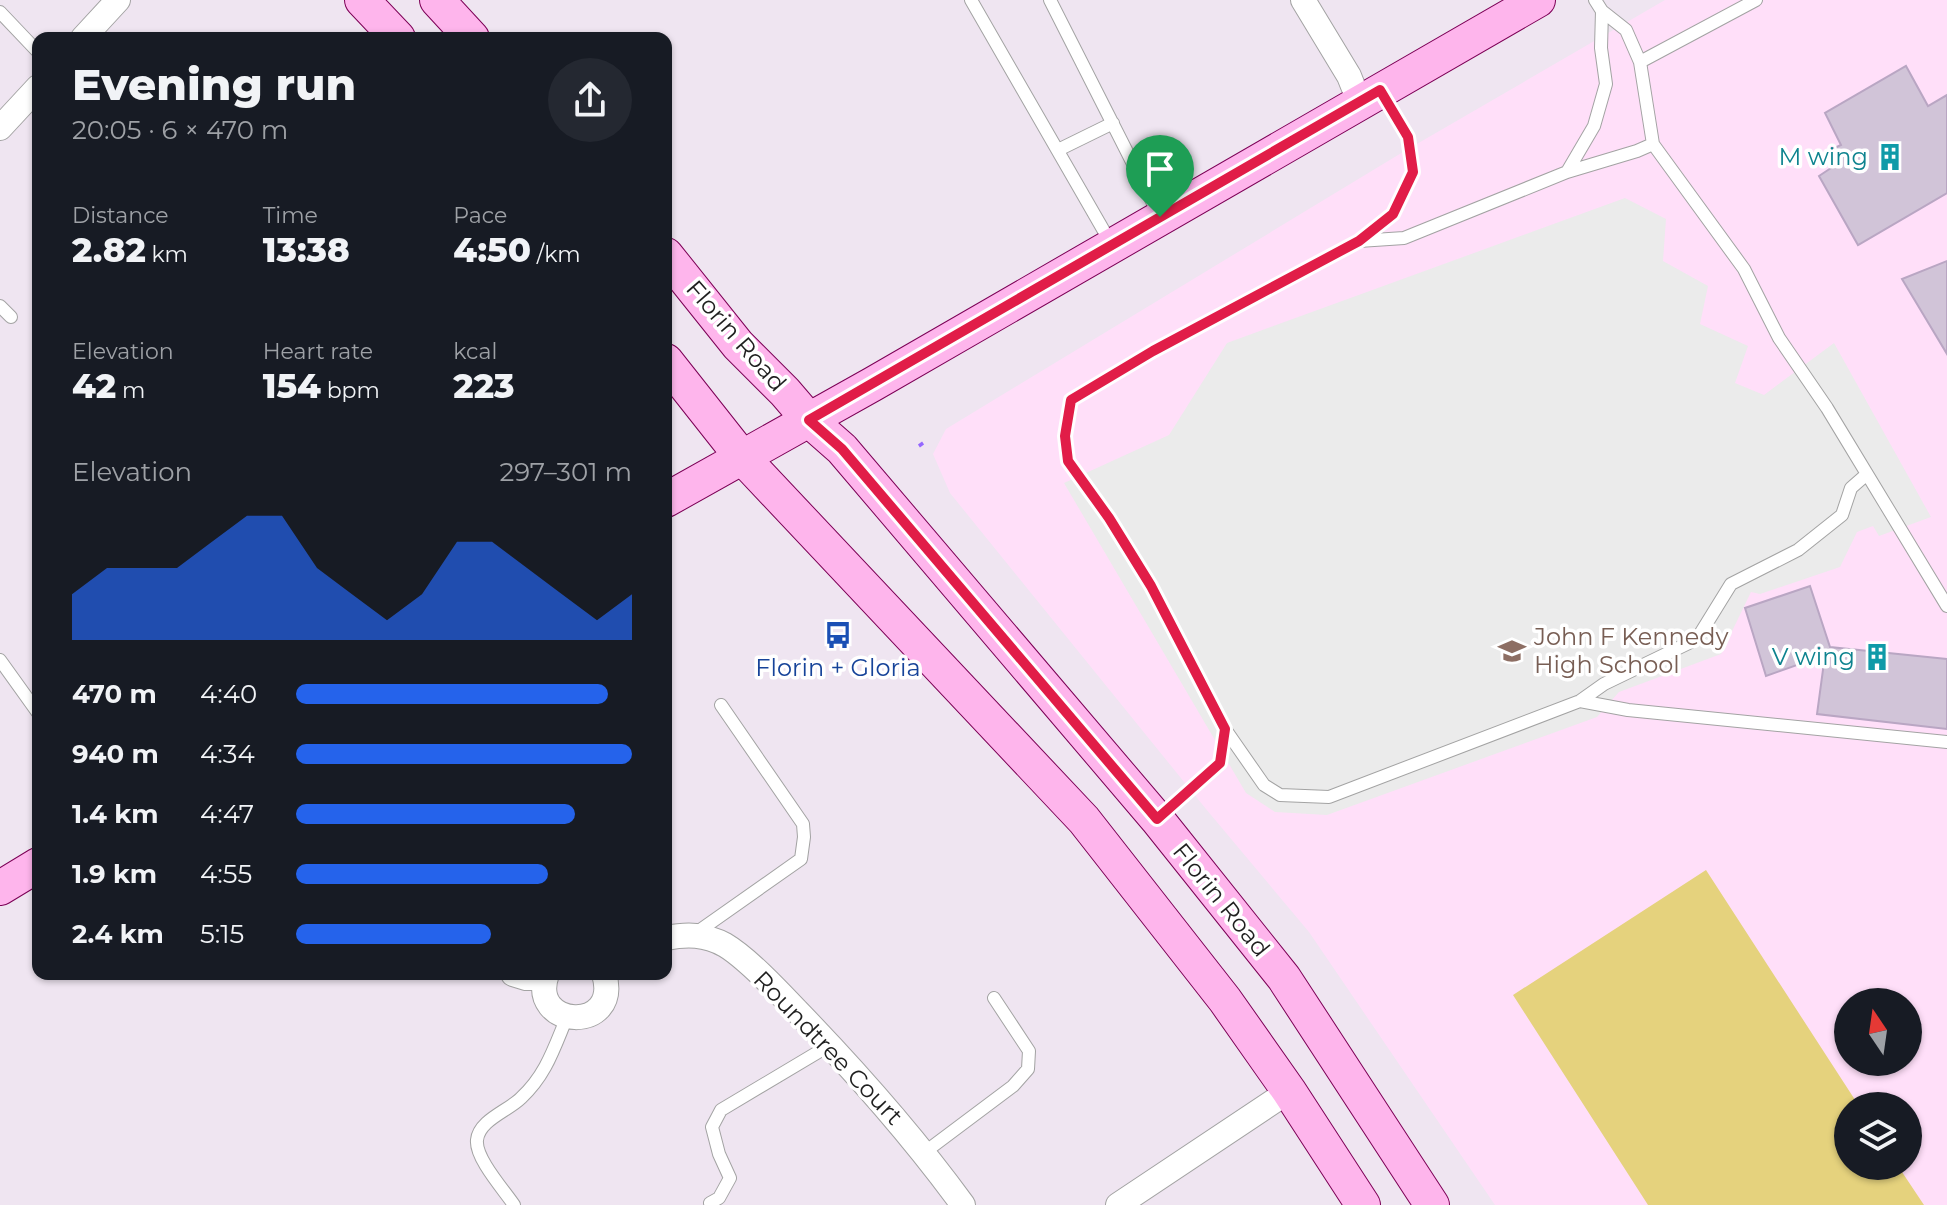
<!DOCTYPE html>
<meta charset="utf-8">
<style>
:root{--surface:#171b24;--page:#242831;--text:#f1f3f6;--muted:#9ea1a6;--accent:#2563eb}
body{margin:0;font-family:Montserrat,sans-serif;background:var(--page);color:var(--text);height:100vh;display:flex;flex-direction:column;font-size:30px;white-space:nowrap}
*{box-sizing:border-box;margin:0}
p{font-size:26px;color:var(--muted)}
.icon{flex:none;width:44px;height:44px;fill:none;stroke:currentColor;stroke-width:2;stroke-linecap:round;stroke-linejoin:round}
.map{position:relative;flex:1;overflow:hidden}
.panel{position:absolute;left:32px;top:32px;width:640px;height:948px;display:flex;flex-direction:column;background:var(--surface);border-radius:16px;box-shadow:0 2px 6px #0004}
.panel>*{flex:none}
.needle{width:52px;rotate:347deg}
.fabs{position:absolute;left:1834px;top:988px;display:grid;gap:16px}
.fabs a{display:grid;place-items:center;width:88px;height:88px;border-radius:50%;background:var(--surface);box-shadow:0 2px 6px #0004;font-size:40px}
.pin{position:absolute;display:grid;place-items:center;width:68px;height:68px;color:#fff;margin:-82px -34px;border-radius:50% 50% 50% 0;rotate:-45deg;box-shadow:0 0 8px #0007}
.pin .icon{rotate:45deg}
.round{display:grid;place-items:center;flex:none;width:84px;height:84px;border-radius:42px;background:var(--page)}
.headline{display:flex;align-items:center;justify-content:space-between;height:136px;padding:0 40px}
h1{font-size:44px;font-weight:800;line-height:60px}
.stats{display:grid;grid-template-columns:repeat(3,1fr);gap:12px;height:136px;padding:8px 40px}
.stats div{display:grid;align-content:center}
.stats b{font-size:34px;font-weight:800}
.stats small{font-size:22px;font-weight:400}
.stats p{font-size:22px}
.chart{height:224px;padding:16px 40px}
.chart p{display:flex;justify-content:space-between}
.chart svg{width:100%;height:144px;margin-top:8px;fill:var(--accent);opacity:.7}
ul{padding:0 40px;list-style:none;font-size:26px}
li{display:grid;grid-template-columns:128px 96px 1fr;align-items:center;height:60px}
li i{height:20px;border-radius:10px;background:var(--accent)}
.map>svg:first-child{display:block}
.education{fill:#ffdff9;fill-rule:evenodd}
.pitch{fill:#e5d27d}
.parking{fill:#ebebeb}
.building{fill:#d1c4d8;stroke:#b9a6c3;stroke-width:2}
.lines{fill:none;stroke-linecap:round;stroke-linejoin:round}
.lane-casing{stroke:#a3a3a3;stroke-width:14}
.street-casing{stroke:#a3a3a3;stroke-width:26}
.secondary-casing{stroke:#7c0056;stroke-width:36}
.path{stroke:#9567ff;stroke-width:5;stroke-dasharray:4 4;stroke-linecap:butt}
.lane{stroke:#fff;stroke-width:12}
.street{stroke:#fff;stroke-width:24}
.secondary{stroke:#feb5ec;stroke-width:34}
.route-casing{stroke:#fff;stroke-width:16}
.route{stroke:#e11d48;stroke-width:10}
.labels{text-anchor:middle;stroke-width:7;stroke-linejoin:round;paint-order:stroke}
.culture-label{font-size:24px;fill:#0d838f;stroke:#fff;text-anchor:end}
.street-label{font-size:24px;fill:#1f1f1f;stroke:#fff}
.education-label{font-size:24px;fill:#785e54;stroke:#fff;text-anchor:start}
.transit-label{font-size:24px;fill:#164399;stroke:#fff}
</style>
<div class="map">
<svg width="1947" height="1205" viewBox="0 0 1947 1205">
<rect width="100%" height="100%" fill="#efe5f1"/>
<path class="education" d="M1665,0H1947V1205H1495L1309,932L1206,809L950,493L933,454L946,429L1403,152ZM1848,1002H1908V1062H1848ZM1848,1106H1908V1166H1848Z"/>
<path class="pitch" d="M1706,870L1859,1106H1848V1166H1898L1924,1205H1648L1513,995Z"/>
<path class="parking" d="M1625,198L1666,219L1663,261L1708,286L1700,324L1748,346L1735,383L1764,395L1834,343L1931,517L1879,536L1873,526L1857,532L1840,567L1760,594L1751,592L1721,654L1619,692L1597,717L1327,815L1275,812L1246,793L1064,483L1169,435L1227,343Z"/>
<path class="building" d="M1906,66L1928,106L1947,95V193L1858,245L1819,176L1837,164L1830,150L1841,145L1825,113Z
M1947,261V354L1902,279Z
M1810,586L1830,647L1947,659V729L1817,714L1825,655L1766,676L1745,608Z"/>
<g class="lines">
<g class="lane-casing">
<path id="lane" d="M971,0L1112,245
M1050,0L1160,217
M1595,0L1602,11L1626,30L1640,62L1653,144L1744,269L1779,338L1827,408L1947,606
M0,12L38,52
M1640,62L1756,0
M1653,144L1637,151L1567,172L1404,238L1359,241L1153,351L1071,400L1065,436L1068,461L1109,518L1151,586L1225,729L1264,785L1280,795L1329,797L1580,701L1604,684L1697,639L1731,584L1798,550L1842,515L1851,488L1867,474
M1058,150L1113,123
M1567,172L1594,126L1606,84L1601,48L1602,11
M1359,241L1393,214L1413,172L1408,137L1382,92
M0,306L11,317
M0,660L38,713
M1580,701L1628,710L1947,742
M1158,818L1220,763L1225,729
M696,933L801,859L804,837L803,824L721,705
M925,1152L1013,1086L1028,1069L1029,1051L994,998
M710,1203L719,1198L730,1178L719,1154L712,1127L721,1110L830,1045
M514,1205C504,1190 475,1158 477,1140C479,1120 508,1111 521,1098C546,1075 554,1048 567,1017"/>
</g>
<g class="street-casing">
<path id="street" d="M1303,0L1349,76L1359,101
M83,38L118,0
M0,128L38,87
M666,938C687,934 705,934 725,945C747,958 778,991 797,1011C856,1072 912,1135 963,1205
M513,974L526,978H545
M547,974C527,1029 622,1034 604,974
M1118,1205L1289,1091"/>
</g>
<g class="secondary-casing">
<path id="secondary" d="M362,0L398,38
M437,0L472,38
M666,255L738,345L785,392L809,420L842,449L1157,819L1284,978L1432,1205
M666,361L741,456L1084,820L1225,1000L1289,1091L1363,1205
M666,500L873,384L1538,0
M0,888L38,865"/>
</g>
<path class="path" d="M920,443L922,446"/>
<use href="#lane" class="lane"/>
<use href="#street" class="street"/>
<use href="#secondary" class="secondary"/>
</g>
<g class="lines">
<g class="route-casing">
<path id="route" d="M1380,90L1408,137L1413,172L1393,214L1359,241L1153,351L1071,400L1065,436L1068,461L1109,518L1151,586L1225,729L1220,763L1157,819L842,449L809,420Z"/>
</g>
<use href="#route" class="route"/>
</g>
<defs>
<g id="building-bare" transform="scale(2.16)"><path d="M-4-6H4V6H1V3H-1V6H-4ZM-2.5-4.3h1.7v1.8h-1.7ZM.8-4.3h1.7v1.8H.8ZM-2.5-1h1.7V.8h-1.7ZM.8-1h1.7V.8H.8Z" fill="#0f9aa8" stroke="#fff" stroke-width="2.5" paint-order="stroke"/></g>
<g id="bus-bare" transform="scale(2.16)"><path d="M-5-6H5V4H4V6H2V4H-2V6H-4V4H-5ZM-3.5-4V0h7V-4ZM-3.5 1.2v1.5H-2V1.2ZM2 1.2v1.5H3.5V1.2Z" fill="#1a4fb4" stroke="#fff" stroke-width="2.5" paint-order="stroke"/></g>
<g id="school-bare" transform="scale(2.16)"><path d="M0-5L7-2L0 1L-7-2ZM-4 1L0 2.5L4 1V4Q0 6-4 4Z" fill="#8d6e63" stroke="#fff" stroke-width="2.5" paint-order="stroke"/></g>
</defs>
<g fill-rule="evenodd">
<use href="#building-bare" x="1890" y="157"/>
<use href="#bus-bare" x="838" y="635"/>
<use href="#school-bare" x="1512" y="651"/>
<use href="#building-bare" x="1877" y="657"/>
</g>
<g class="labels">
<g class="culture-label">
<text x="1868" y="165">M wing</text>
<text x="1855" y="665">V wing</text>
</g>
<g class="street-label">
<text transform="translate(736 336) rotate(49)" y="8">Florin Road</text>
<text transform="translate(1221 900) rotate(51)" y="8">Florin Road</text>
<text transform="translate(828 1048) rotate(46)" y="8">Roundtree Court</text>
</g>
<g class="education-label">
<text x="1534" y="645">John F Kennedy<tspan x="1534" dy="28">High School</tspan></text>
</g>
<g class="transit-label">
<text x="838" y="676">Florin + Gloria</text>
</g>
</g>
</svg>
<div class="fabs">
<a><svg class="needle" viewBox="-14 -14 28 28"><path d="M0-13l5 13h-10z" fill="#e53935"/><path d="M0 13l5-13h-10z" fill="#9ea1a6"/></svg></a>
<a><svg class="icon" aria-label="layers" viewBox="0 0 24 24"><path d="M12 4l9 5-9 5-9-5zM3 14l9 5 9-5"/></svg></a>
</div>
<div class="pin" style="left:1160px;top:217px;background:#1e9e55"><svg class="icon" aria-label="arrive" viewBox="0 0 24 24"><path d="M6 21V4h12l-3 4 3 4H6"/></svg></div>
<section class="panel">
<div class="headline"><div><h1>Evening run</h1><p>20:05 · 6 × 470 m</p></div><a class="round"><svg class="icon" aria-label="share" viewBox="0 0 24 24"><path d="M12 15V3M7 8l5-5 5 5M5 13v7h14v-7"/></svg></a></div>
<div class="stats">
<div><p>Distance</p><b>2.82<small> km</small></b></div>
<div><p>Time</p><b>13:38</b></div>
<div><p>Pace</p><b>4:50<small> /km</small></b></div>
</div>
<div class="stats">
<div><p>Elevation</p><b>42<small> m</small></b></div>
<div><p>Heart rate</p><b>154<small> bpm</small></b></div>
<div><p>kcal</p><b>223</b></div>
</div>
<div class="chart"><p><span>Elevation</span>297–301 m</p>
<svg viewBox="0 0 160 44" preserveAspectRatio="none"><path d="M0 44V30L10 22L20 22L30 22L40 14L50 6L60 6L70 22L80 30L90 38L100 30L110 14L120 14L130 22L140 30L150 38L160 30V44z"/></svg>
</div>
<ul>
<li><b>470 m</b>4:40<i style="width:93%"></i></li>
<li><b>940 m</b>4:34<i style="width:100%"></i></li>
<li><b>1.4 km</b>4:47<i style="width:83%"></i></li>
<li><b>1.9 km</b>4:55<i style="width:75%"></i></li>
<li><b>2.4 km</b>5:15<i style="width:58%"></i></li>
</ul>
</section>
</div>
